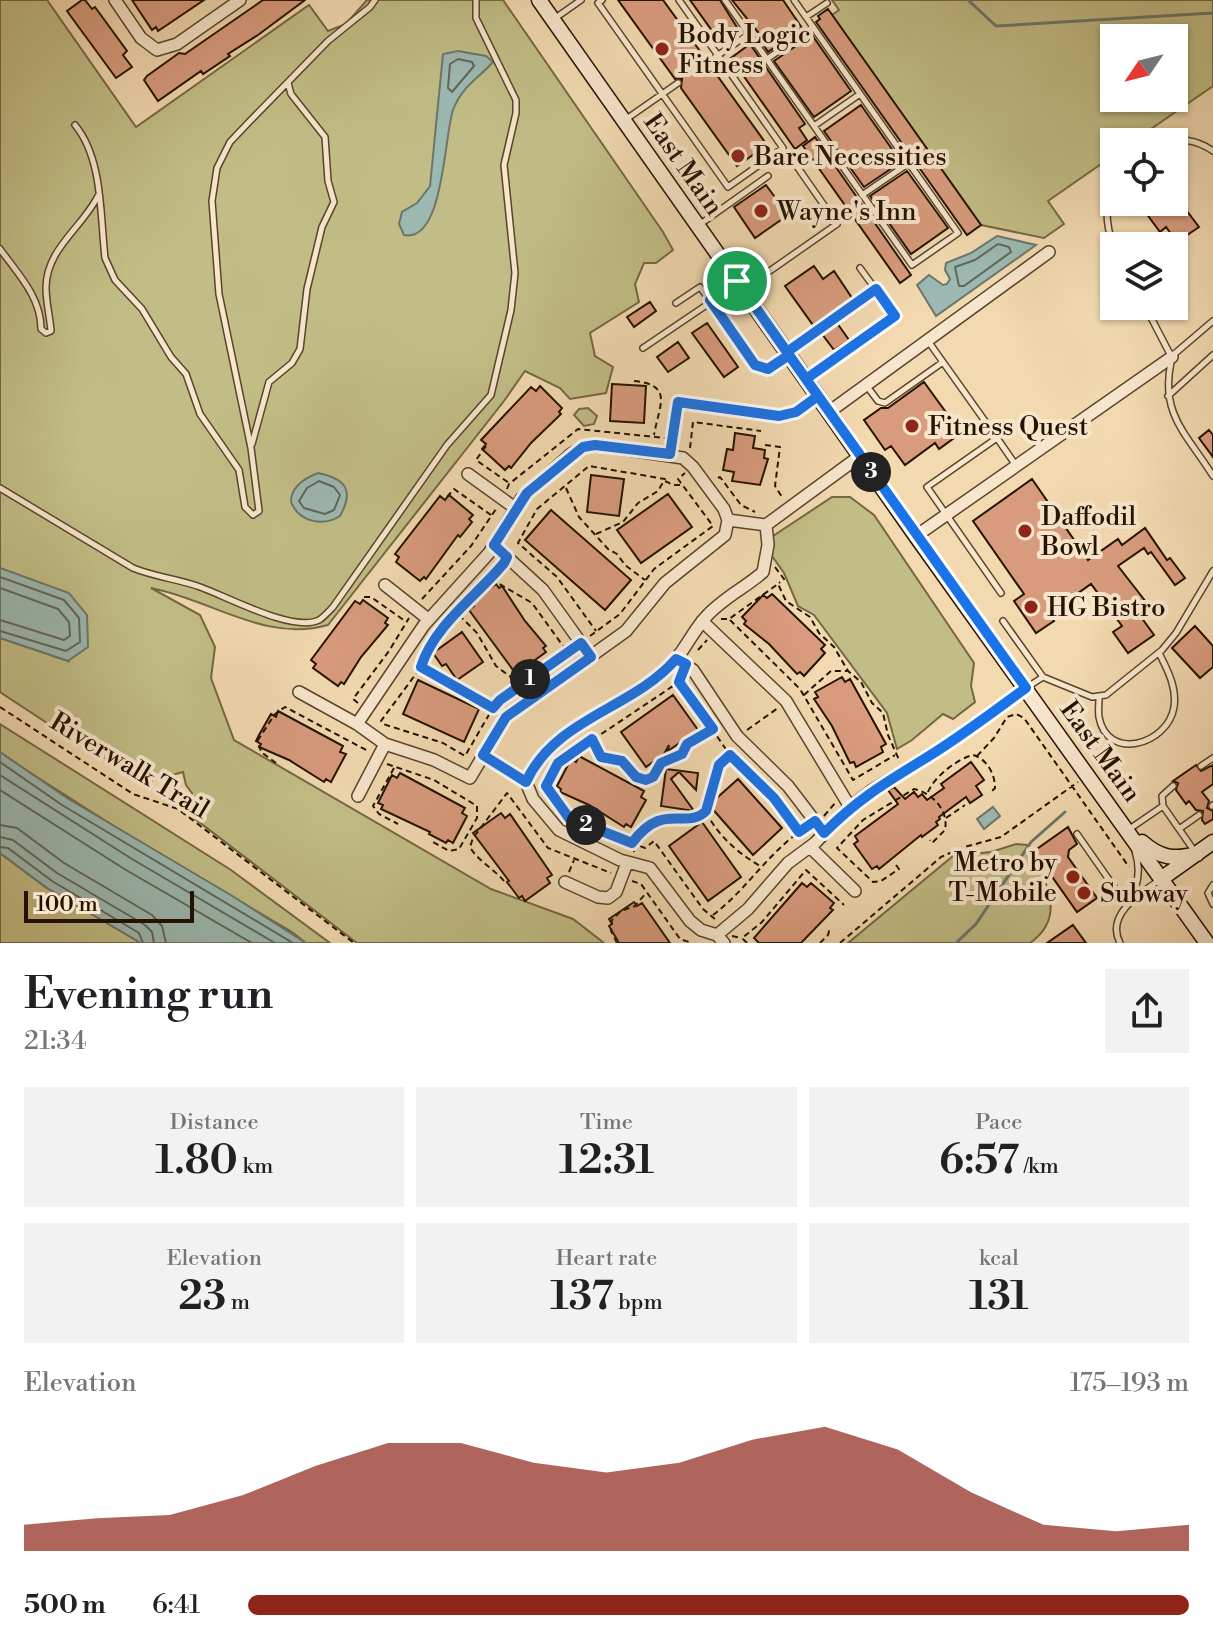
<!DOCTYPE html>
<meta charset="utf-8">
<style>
:root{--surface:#fff;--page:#f2f2f2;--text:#202124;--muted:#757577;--accent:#8f2418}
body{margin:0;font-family:"Libre Bodoni",serif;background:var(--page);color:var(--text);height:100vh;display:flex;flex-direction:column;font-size:30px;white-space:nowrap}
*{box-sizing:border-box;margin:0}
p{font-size:26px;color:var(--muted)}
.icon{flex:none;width:44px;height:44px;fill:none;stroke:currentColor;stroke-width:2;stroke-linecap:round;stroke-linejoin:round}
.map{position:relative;height:943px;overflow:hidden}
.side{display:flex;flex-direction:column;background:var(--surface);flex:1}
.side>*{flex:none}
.needle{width:52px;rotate:235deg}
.tools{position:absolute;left:1100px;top:24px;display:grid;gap:16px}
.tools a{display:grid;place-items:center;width:88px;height:88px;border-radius:0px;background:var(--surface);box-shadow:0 2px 6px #0004;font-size:40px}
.scale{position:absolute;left:24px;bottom:20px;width:170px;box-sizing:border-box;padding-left:8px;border:4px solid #251200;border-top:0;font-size:22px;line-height:28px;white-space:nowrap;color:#251200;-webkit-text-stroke:6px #f7e6cc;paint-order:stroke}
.pin{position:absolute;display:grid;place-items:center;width:68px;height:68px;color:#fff;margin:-34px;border:4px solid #fff;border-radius:50%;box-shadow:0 2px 8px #0007}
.km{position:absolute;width:40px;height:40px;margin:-20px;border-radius:50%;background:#222;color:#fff;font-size:22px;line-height:40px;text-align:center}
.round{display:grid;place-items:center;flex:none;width:84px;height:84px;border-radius:0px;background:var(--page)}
.overview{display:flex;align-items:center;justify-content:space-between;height:136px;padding:0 24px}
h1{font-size:44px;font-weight:600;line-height:60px}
.figures{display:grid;grid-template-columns:repeat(3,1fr);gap:12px;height:136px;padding:8px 24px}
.figures div{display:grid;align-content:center;border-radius:0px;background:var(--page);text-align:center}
.figures b{font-size:40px;font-weight:600}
.figures small{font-size:22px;font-weight:400}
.figures p{font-size:22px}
.chart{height:224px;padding:16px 24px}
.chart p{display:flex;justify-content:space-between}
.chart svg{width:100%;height:144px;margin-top:8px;fill:var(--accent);opacity:.7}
ul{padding:0 24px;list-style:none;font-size:26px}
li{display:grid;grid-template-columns:128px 96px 1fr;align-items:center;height:60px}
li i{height:20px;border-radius:10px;background:var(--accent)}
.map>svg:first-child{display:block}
.green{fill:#c2bd86;stroke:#746843;stroke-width:2;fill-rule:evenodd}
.water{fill:#9cb9b2;stroke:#6c766b;stroke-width:2}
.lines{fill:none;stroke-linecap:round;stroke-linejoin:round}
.shore{stroke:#606659;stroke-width:2}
.stream{stroke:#6c766b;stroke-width:3}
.building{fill:#d89b7d;stroke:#251200;stroke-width:2}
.lane-casing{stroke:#58442c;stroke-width:8}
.street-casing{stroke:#58442c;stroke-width:14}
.secondary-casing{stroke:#251200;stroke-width:17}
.path{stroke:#251200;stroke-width:2;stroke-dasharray:6 4;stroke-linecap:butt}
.lane{stroke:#f7e6cc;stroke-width:5}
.street{stroke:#f7e6cc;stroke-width:11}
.secondary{stroke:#f7e6cc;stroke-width:14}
.route-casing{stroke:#fff;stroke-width:16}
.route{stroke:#1a73e8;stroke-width:10}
.poi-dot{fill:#8f2418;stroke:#f7e6cc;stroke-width:3}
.labels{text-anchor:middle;stroke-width:8;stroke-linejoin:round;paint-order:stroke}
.poi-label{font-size:26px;fill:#251200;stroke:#f7e6cc;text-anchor:start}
.street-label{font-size:26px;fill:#251200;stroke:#f7e6cc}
</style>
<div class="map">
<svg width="1213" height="943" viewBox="0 0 1213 943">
<rect width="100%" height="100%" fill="#f2d9b0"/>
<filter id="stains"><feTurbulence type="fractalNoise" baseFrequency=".0025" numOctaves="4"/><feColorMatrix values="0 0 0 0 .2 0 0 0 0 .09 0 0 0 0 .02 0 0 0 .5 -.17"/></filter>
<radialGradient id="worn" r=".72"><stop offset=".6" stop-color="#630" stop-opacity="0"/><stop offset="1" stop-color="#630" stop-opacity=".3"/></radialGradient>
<path class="green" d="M0,0H47L136,127L309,5L328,31L346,24L367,0H503L663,232L673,250L656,263H644L635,284L639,302L590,333L595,356L613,367L606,393L570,399L560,388L525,371L504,401L328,625C265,643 210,599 151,588L200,615L215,647L211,678L234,740L491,889L573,919L604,943H357L186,812L184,808L192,793L186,785L183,772L150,781L88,750L0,692V638L68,661L5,571L0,568Z
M832,0H1213V86L1132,142H1114V155L1048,201L1064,224L1044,238L981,225L832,15L839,10ZM1114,38H1174V98H1114Z
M588,408L597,416L594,424L584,426L574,415L579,409Z
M832,497H850L874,515L974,663L971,686L975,702L953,719L943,714L912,740L897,749L887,713L814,615L798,606L784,573L772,556L773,536Z
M0,724L231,870L330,943H306L292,932L142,844L15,763L0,752Z
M1016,844L1027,845C1044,877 1069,916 1030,943H848L953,856L991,852Z
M0,853L47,888L141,943H0Z"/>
<path class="water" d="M458,51L486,56L493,62C478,79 462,86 453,110C444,136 444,243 404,235L399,224L402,212L417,203L430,186L443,54Z
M997,236L1036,245L936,316L917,285L929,275L943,285L947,284L950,279L945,270L946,263L971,253Z
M318,473C347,479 354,491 340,516C323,527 299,522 291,502C291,487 305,478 318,473Z
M0,568L69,593L87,615L88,647L68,661L0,638Z
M0,752L67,798L234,897L306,943H141L47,888L0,853Z
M993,807L1000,816L984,829L977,819Z"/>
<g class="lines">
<path class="shore" d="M458,59L472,62L474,66L452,92L448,88L450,64Z
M998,244L1009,247L1011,252L964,286H959L955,267L975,260Z
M319,481L334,487L340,495L334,510L325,514L304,508L299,501L307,488Z
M0,577L64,600L79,618L80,642L66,651L0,631
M0,588L58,609L69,622L70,636L64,640L0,620
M0,762L62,805L293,943
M0,775L132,859L275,943
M0,790L126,870L252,943
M0,825L17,828L64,863L152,915L162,926L166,943
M0,837L13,840L57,873L145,925L152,932L154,943
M0,847L8,848L52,881L139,933L143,943"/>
<path class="stream" d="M968,0L996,26L1213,13
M956,943L976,924L1031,842L1065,812"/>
</g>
<path class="building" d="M82,0H85L92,9L95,7L127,51L123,55L132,67L116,78L67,11Z
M132,0H204L158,31L156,27L152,30Z
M263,0H305L258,35L228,54L230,56L203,74L201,71L158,101L144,80L147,76L179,53L185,54Z
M618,0H663L705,58L704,66L711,67L767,145L737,166L681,88L682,79H675Z
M690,0H720L738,29L720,42Z
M732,0H783L802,28L768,52L759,38L761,36Z
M828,9L981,225L967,235L816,22L820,19L818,16Z
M812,35L851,91L814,117L774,61Z
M750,44L805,124L799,128L807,140L795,149L731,58Z
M861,105L901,162L864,187L824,131Z
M815,137L911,275L900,283L803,146Z
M907,171L948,228L911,254L870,196Z
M766,185L788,215L755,238L734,207Z
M1138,202H1170L1173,207L1180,202L1199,227L1177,242L1166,227L1160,232Z
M814,266L823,279L834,271L852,298L813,325L785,286Z
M650,302L656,311L634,327L627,317Z
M707,323L738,367L724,377L692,333Z
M837,323L849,340L834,350L822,334Z
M678,342L689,358L668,372L657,357Z
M924,382L961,433L939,449L935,443L905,465L891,446L885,450L864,420L881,408H888Z
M612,384L646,386L644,423L610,421Z
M540,386L562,408L559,412L561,414L531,443L511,468L509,466L505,470L482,449L486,444L481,440L531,387L536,391Z
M1209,430L1213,435V457L1199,438Z
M735,433L755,436L753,448L765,450L764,458L768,459L760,485L732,481L734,472L723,470L727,449L733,450Z
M591,475L624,479L619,516L587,512Z
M1032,479L1088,560L1118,539L1122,545L1145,528L1167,560L1170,558L1185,578L1175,585L1151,552L1148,554L1144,548L1118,566L1146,602L1136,610L1154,635L1128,653L1113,632L1122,626L1091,584L1049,614L1054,621L1036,633L1014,601L1024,594L973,521Z
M668,494L692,527L641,563L617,530Z
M449,495L473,515L469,519L472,522L460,537L458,535L426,579L424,577L420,581L396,562L399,557L395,554L440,496L445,500Z
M551,510L631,580L605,610L525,540Z
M496,584L499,588L502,586L525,621L546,646L543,648L546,652L521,670L518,666L513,670L469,610L474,606L471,602Z
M772,594L825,645L821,649L825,653L804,676L800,672L797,674L769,644L744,624L746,621L742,617L763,595L767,598Z
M363,600L388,618L385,623L388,625L361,657L344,684L341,682L338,686L313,668L316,664L311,660L355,601L360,604Z
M1195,626L1213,646V667L1200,678L1172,648Z
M462,632L483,662L457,680L446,664L442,666L433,653Z
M842,677L845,682L850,679L886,744L881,747L883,752L856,767L854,762L850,763L832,726L814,699L818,697L815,692Z
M418,680L479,709L464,742L403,714Z
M673,695L698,730L668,751L669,745L664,754L646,767L621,732Z
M278,711L343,746L340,752L346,754L331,782L326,779L324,782L289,760L259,747L261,744L256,741L259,735L271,714L276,717Z
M579,756L644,791L641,797L646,800L631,827L626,824L624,827L589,805L560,792L561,789L557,786L571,759L576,762Z
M971,762L984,780L976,786L982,795L970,803L966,797L939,817L940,819L936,822L938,825L922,837L921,835L879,869L877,866L872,869L854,844L858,841L855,836L898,804L888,790L894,787L905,799L914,792L918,797L922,794L927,800L944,788L941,784Z
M1196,765L1201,771L1213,765V784L1202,792L1209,801L1207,808L1213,811V819L1205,824L1202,820L1203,811L1196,810L1189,801L1186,804L1176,790L1178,783L1173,781Z
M666,769L698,773L696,790L679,772L671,779L694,811L661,806Z
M400,773L465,808L462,813L467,816L453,843L448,840L446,843L429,834L430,832L381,809L383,805L378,803L392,775L397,778Z
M738,779L782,828L753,855L709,805Z
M501,813L505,818L510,814L552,875L547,878L550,883L525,901L522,896L519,898L507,882L509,881L473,833Z
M702,822L741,877L708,901L669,846Z
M1068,827L1077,844L1069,850L1068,857L1097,898L1077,912L1034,851Z
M802,883L807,887L811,883L834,903L830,908L833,910L801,943H759L754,938Z
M634,902L637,906L642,903L670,943H619L609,926L612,924L609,919Z
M1073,925L1086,943H1047Z"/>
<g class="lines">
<g class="lane-casing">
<path id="lane" d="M602,0L598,3L728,187L783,148L679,0
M725,0L912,265L958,233L794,0
M806,17L827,3
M554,19L581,0
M767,59L813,27
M708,62L749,34
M625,120L678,83
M75,125C103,159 100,215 105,258L115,280L142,309L171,357L186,374L200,414L239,470L245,507L253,515L259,511L251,448L219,294L212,201L217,168L230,142L250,121L328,41L370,7L375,0
M814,126L860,94
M1159,142C1179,138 1196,139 1213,151
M1114,177C1104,201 1105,224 1114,248
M862,195L909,163
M699,225L768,176
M0,249C18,274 41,297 41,329L46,333L51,331C50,317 46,302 46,288C46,249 82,228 98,196
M735,275L750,264
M744,289L837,224L796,165
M710,300L736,282
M676,303L700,287L711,302
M1145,306L1171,356
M928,341L997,438
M643,348L711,302L755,365L768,369L788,356
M788,351L876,289
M1172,356L1213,321
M1171,362C1160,415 1187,434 1213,476
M807,379L895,316L860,268
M866,385L878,401L885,403L943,362
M1168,396L1213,355
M252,444L269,382L292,363L300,349L307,289L322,227L334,202L328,181L325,137L291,94L288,83
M670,454L678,402L779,416L792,414L817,397
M0,488L133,568C155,577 178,579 200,587C226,596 293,633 319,620C324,617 329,611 333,607L447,445L491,395L511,310L515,273L504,165L516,113V100L476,18V0
M1001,593L927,487L997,438L1015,464
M1003,621L1043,677
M1026,688L1043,677L1092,697L1106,695L1162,650L1176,633L1213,571
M1099,698C1099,704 1098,711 1099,717C1107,762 1168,745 1174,707C1177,687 1167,669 1159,653
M1201,766L1213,758
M1163,806L1162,796L1173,786
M1212,806L1213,805
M1179,829L1199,815
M1128,830L1163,806L1195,852
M1077,834L1126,904C1139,888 1141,870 1135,851
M1213,885L1208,893L1213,904
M1120,943C1105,914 1141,893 1161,879"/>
</g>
<g class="street-casing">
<path id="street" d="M115,0L141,38L157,50L177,44L240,0
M829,412L1049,252
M595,445L683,458L693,467L724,509L728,520L725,535L665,583L626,631L506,717L470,778L434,760L385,744L357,724L424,625L489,553L521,499L571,454L583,447Z
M468,474L515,508
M728,520L766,525L860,456
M916,536L1172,357
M494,545L543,590L591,657
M385,585L428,619
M702,621L786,701L850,807
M676,659L693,670L737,736L788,786L824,833
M299,692L357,724
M483,755L526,782L533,799L559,830L620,860L650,868L690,921L701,930L717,935L724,943
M526,782C552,724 620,711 664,672C682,657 690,635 705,618C721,599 745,588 763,572L768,545L766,525
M358,796L385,744
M810,847L855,891
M565,882L598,897L608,898L616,892L627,863
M717,935L748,909L788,863L815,843L850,807L871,791L947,744L1026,688"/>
</g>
<g class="secondary-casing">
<path id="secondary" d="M539,0L916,536L1207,943
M1142,842C1160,858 1174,860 1197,854
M1161,879L1213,842"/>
</g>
<path class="path" d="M634,381C674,385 659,405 654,435
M765,445L780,447L775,486L782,497
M486,446L476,460L509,483
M690,448L693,422L761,431
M718,478L720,477L741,505L755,512
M665,481L673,485H681
M566,488L579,517L608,549L617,554L625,565L645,580
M507,489L509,484L578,429L665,438
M447,497L454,489L491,515
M596,534L623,522L638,503L658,491L665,479L589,466L537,509L518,543L557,577L596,631
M775,567L784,579L779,583
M500,568C473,599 433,627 421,667L381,721L383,724L443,743L465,756L494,706L572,649
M491,579L532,603L566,650
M364,597H371L405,621
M422,599L471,546L496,509
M459,615L477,633L496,666L520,684
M721,619H729L778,584L786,601L810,617L819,633L834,647L848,671L861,682L872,703L883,713L888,735L900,762
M730,620L800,689L853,780L895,755
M590,636L620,614L654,569L713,526L678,479L685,473
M698,650L707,640
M422,668L493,708
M804,695L831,671H847
M358,703L353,699L389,651L409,618
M0,707L133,794L178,809L354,943
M747,730L778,708
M592,739L601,757L622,761L636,777L646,780L653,777L661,763L682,754L687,744L712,730
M977,756L994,738L1007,717L1016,714L1024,718L1129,867
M276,763L261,752L258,740L275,714L285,707L368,751
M387,764L434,780L477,806V818L459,849L449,851L433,842
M394,768L373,806L379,814L398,824
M928,792C934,777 957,759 973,755C987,759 995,774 995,788L990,793
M706,812C718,836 738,853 760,866
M824,816L835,803
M946,818L965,805
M634,852L632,843C665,800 684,832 706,811L719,765L729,756
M896,865L899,869L881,881L873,882L837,848L863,820L914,789C932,793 949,810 945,830L932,843L930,840
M569,872L574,860
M504,881C494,869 477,860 470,847L473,838L507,793L548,848L611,873
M632,881L641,884L680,939L692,943
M713,915C745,891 766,856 799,832L774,798L730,755L679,682L558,763L546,786L569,818L645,848L654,841L703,909L716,920
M732,936L742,938
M617,943L611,931L612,920L621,911L635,906L646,893
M747,943L742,938L762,922L806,870L844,905
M820,943L828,935L830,927
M840,943L941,857L961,848L1001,837L1078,782"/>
<use href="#lane" class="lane"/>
<use href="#street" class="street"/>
<use href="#secondary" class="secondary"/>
</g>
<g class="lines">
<g class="route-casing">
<path id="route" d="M737,281L787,352L789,355L818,396L796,412L779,416L678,402L670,454L595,445L583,447L527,493L494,545L507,557L504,563C477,596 434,625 421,667L493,708L500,700L581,643L591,657L506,717L483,755L526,782C555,718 633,709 676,659L686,664L679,682L713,729L687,744L682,754L661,763L653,777L646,780L636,777L622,761L601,757L592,739L558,763L546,786L569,818L632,843C664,800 685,831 706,811L719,765L730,755L774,798L799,832L815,821L824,833C860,797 887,782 929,756C963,735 994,711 1026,688L806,379L895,316L876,289L787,352L789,355L768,369L755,365L710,300L737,281"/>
</g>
<use href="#route" class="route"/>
</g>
<g class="poi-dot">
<circle cx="662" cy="49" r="8"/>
<circle cx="738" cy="156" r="8"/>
<circle cx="761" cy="211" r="8"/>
<circle cx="912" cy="426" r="8"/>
<circle cx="1025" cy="531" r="8"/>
<circle cx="1031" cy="607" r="8"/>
<circle cx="1073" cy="877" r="8"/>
<circle cx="1084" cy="893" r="8"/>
</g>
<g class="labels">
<g class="poi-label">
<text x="678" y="43">Body Logic<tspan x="678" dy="30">Fitness</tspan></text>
<text x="754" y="165">Bare Necessities</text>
<text x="777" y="220">Wayne's Inn</text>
<text x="928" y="435">Fitness Quest</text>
<text x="1041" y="525">Daffodil<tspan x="1041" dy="30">Bowl</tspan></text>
<text x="1047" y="616">HG Bistro</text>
<text x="1057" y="871" text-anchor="end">Metro by<tspan x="1057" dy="30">T-Mobile</tspan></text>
<text x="1100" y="902">Subway</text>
</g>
<g class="street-label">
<text transform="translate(684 164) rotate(55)" y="9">East Main</text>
<text transform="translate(1101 751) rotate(54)" y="9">East Main</text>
<text transform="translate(130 765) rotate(31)" y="9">Riverwalk Trail</text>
</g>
</g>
<rect width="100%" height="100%" filter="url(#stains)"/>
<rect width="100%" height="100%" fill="url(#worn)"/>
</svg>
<div class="tools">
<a><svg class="needle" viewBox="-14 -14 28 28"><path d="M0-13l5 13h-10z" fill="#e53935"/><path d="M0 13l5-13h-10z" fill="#757577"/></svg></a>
<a><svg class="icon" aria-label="locate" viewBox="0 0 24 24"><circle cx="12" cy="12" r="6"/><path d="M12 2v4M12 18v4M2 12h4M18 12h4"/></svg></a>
<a><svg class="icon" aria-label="layers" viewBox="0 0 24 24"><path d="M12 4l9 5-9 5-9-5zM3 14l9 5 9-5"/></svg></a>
</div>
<div class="scale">100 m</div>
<div class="pin" style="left:737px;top:281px;background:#1e9e55"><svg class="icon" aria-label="arrive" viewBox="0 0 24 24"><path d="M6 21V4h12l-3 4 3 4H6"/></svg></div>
<b class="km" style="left:530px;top:679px">1</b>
<b class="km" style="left:586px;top:825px">2</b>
<b class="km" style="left:871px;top:472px">3</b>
</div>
<section class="side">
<div class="overview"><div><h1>Evening run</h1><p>21:34</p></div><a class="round"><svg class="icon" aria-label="share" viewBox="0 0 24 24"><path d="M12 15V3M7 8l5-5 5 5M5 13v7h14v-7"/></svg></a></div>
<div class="figures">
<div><p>Distance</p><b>1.80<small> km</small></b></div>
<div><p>Time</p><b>12:31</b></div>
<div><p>Pace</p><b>6:57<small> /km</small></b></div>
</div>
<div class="figures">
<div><p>Elevation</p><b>23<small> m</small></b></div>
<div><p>Heart rate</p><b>137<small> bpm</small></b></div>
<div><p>kcal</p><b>131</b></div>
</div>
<div class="chart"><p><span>Elevation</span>175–193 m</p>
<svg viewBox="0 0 160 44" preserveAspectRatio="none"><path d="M0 44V36L10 34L20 33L30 27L40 18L50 11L60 11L70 17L80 20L90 17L100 10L110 6L120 13L130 26L140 36L150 38L160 36V44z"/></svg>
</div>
<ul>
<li><b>500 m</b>6:41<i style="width:100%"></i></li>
</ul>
</section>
